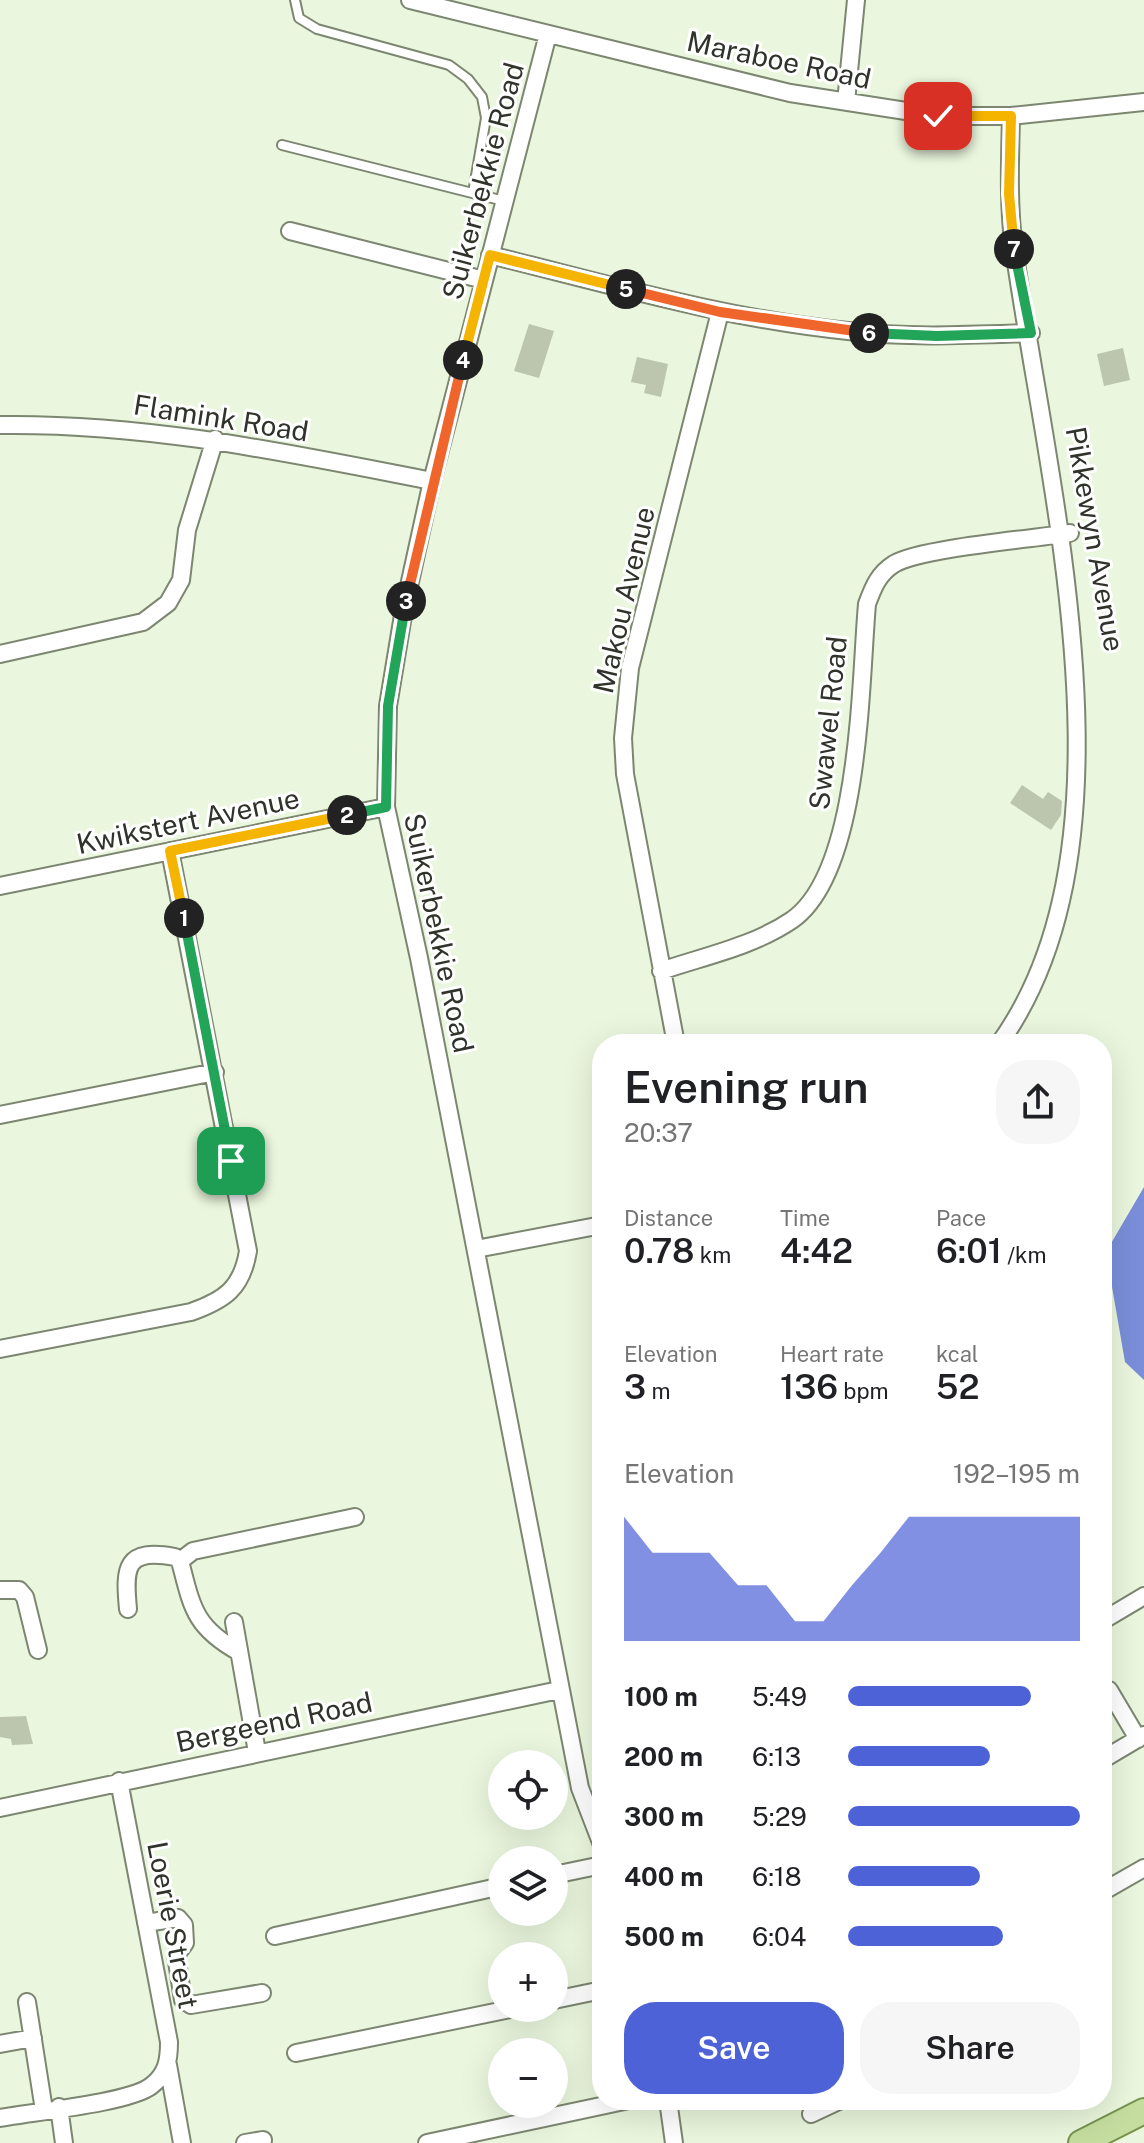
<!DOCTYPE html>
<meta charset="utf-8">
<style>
:root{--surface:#fff;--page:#f6f6f6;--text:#202124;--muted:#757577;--accent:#4d62d7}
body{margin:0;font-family:"Public Sans",sans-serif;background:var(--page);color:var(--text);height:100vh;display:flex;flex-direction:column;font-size:30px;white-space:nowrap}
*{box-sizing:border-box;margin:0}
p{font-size:26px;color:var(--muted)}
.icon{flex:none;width:44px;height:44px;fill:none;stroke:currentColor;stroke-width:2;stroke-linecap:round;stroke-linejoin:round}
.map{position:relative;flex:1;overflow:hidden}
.drawer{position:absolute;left:592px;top:1034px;width:520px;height:1076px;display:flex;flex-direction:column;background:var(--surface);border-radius:32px;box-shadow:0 8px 32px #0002}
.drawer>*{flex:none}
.controls{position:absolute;left:488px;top:1750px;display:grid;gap:16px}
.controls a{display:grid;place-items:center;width:80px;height:80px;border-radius:50%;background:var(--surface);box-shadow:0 8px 32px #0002;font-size:40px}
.pin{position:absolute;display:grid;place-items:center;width:68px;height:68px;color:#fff;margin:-34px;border-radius:16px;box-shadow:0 4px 12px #0006}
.km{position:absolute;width:40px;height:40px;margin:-20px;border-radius:50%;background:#222;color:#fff;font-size:22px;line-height:40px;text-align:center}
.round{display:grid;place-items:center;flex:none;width:84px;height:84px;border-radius:32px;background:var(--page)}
.summary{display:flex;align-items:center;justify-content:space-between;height:136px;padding:0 32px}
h1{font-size:44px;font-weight:600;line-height:60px}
.figures{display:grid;grid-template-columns:repeat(3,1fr);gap:12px;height:136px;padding:8px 32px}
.figures div{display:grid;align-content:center}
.figures b{font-size:34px;font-weight:600}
.figures small{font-size:22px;font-weight:400}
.figures p{font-size:22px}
.chart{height:224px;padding:16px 32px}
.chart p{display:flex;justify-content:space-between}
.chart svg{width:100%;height:144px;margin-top:8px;fill:var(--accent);opacity:.7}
.primary-button{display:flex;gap:16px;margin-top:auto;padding:16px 32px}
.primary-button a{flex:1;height:92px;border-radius:32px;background:var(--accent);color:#fff;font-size:32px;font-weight:600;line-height:92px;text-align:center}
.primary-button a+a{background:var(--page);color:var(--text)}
ul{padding:0 32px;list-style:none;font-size:26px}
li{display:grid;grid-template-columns:128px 96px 1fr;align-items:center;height:60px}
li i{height:20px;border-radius:10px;background:var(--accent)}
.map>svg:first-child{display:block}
.water{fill:#7a8eda}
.building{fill:#bcc6af}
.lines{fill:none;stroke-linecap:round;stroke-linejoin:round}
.service-casing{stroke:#7c8670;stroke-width:12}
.minor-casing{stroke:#7c8670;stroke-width:20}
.primary-casing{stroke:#77934c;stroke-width:28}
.service{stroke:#fff;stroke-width:8}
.minor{stroke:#fff;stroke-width:16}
.primary{stroke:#c5dd9f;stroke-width:24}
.split-1-casing{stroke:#fff;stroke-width:16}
.split-2-casing{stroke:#fff;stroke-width:16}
.split-3-casing{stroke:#fff;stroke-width:16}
.split-4-casing{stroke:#fff;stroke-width:16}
.split-5-casing{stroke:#fff;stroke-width:16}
.split-6-casing{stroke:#fff;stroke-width:16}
.split-7-casing{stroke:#fff;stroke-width:16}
.split-8-casing{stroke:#fff;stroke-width:16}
.split-1{stroke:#22a559;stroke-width:10}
.split-2{stroke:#f5b400;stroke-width:10}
.split-3{stroke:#22a559;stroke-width:10}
.split-4{stroke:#f0652b;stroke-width:10}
.split-5{stroke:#f5b400;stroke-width:10}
.split-6{stroke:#f0652b;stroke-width:10}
.split-7{stroke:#22a559;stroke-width:10}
.split-8{stroke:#f5b400;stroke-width:10}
.labels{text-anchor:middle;stroke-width:6;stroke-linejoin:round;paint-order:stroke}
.street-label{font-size:28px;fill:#2f332a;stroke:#fff}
</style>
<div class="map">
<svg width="1144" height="2143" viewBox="0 0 1144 2143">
<rect width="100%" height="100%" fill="#eaf6dd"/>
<path class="water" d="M1144,1187V1380L1125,1362L1106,1252Z"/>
<path class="building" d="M529,324L554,331L539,378L514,371Z
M1123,348L1130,380L1104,386L1097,354Z
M637,357L668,364L661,397L644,393L646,385L631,382Z
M1022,785L1043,799L1048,792L1062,801L1061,815L1051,830L1010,803Z
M26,1716L33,1744L12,1745L11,1739L0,1737V1717Z"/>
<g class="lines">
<g class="service-casing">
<path id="service" d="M295,0L299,18L317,29L449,65L468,79L482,97L486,118L473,193
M282,145L504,201"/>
</g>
<g class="minor-casing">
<path id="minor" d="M410,0L790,93L938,116H1011L1144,102
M548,34L432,481L404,609L388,706L386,807L419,958L580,1788L602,1845
M846,102L856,0
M290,231L484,280
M490,255C608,284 726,319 848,331C909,338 970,335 1031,333
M0,425C149,423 287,453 432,481
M0,654L143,622L168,603L181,580L187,530L215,439
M0,886L386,807
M661,971C705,956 754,946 792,920C861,872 860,682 867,604C873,588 878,574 894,564C921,548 1033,539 1070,533
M676,1044L625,774L623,738L630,668L720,312
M999,1044C1144,843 1048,489 1014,249C1008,204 1010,160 1011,116
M0,1115L215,1072
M476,1249L602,1225
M0,1349L191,1312C225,1300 242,1288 248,1251L170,851
M180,1561L193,1551L355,1517
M0,1590H19L25,1597L38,1650
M128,1609C124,1567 125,1548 175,1557L180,1561C192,1607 194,1627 239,1652
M1102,1621L1144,1596
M234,1622L257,1752
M1109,1690L1138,1739
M1102,1760L1144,1735
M0,1808L559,1690
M554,1875L602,1865
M1102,1892L1144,1868
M146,1923L178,1918L184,1925L185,1943L176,1955L183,2000L191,2005L262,1993
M275,1936L502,1886
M554,2000L602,1990
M27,2002L44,2110
M0,2044L33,2038
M296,2053L515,2008
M168,2065L182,2143
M668,2100L674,2143
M59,2107L64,2143
M811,2114L841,2100
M0,2118C32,2112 129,2103 151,2086C167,2074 169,2060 169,2042L119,1781
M245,2143L263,2140
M427,2143L629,2100"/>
</g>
<g class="primary-casing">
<path id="primary" d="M1081,2143L1144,2111"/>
</g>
<use href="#service" class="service"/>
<use href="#minor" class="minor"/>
<use href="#primary" class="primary"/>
</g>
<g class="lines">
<g class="split-1-casing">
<path id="split-1" d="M184,918L231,1161"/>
</g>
<g class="split-2-casing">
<path id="split-2" d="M184,918L170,851L347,815"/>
</g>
<g class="split-3-casing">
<path id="split-3" d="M347,815L386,807L388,706L406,601"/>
</g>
<g class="split-4-casing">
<path id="split-4" d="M406,601L463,360"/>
</g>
<g class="split-5-casing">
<path id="split-5" d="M463,360L490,255L626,289"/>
</g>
<g class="split-6-casing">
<path id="split-6" d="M626,289L720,312L869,333"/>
</g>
<g class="split-7-casing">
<path id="split-7" d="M869,333L937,336L1031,333L1014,249"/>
</g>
<g class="split-8-casing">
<path id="split-8" d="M938,116H1011L1009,194L1014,249"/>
</g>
<use href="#split-1" class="split-1"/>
<use href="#split-2" class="split-2"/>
<use href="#split-3" class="split-3"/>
<use href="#split-4" class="split-4"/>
<use href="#split-5" class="split-5"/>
<use href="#split-6" class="split-6"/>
<use href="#split-7" class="split-7"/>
<use href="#split-8" class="split-8"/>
</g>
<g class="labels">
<g class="street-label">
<text transform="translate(779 60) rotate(12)" y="10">Maraboe Road</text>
<text transform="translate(483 181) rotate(-75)" y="10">Suikerbekkie Road</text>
<text transform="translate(221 418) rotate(9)" y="10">Flamink Road</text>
<text transform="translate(1095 539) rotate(80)" y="10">Pikkewyn Avenue</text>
<text transform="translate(624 600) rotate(-77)" y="10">Makou Avenue</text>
<text transform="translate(828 723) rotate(-84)" y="10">Swawel Road</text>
<text transform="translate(188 821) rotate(-12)" y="10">Kwikstert Avenue</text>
<text transform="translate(439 933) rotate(78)" y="10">Suikerbekkie Road</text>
<text transform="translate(274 1722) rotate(-12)" y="10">Bergeend Road</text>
<text transform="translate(173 1925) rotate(79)" y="10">Loerie Street</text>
</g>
</g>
</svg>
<div class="controls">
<a><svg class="icon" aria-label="locate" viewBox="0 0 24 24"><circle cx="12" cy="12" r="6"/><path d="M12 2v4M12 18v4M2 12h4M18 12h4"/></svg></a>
<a><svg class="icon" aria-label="layers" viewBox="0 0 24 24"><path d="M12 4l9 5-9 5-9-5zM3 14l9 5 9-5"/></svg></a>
<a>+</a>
<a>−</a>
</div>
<div class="pin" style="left:231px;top:1161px;background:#1e9e55"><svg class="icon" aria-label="arrive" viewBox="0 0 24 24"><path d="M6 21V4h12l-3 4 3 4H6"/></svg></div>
<div class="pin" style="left:938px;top:116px;background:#d93025"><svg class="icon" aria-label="check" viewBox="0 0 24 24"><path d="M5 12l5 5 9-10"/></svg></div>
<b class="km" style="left:184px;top:918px">1</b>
<b class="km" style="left:347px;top:815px">2</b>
<b class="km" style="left:406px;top:601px">3</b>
<b class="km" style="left:463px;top:360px">4</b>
<b class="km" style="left:626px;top:289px">5</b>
<b class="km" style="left:869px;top:333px">6</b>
<b class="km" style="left:1014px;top:249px">7</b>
<section class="drawer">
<div class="summary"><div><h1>Evening run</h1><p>20:37</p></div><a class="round"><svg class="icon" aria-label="share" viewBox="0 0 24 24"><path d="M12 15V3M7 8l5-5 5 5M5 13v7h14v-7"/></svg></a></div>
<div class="figures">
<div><p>Distance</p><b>0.78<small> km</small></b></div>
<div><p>Time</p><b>4:42</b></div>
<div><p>Pace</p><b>6:01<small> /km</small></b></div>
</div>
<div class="figures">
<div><p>Elevation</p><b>3<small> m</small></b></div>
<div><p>Heart rate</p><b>136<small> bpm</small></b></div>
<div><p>kcal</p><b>52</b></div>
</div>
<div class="chart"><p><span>Elevation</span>192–195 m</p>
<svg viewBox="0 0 160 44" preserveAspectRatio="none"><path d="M0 44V6L10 17L20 17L30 17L40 27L50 27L60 38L70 38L80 27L90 17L100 6L110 6L120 6L130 6L140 6L150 6L160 6V44z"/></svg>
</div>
<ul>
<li><b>100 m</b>5:49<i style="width:79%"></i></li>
<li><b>200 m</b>6:13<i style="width:61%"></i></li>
<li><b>300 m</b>5:29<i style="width:100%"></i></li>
<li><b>400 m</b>6:18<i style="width:57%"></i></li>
<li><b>500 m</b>6:04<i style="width:67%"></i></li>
</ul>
<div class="primary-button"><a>Save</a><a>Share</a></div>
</section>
</div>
